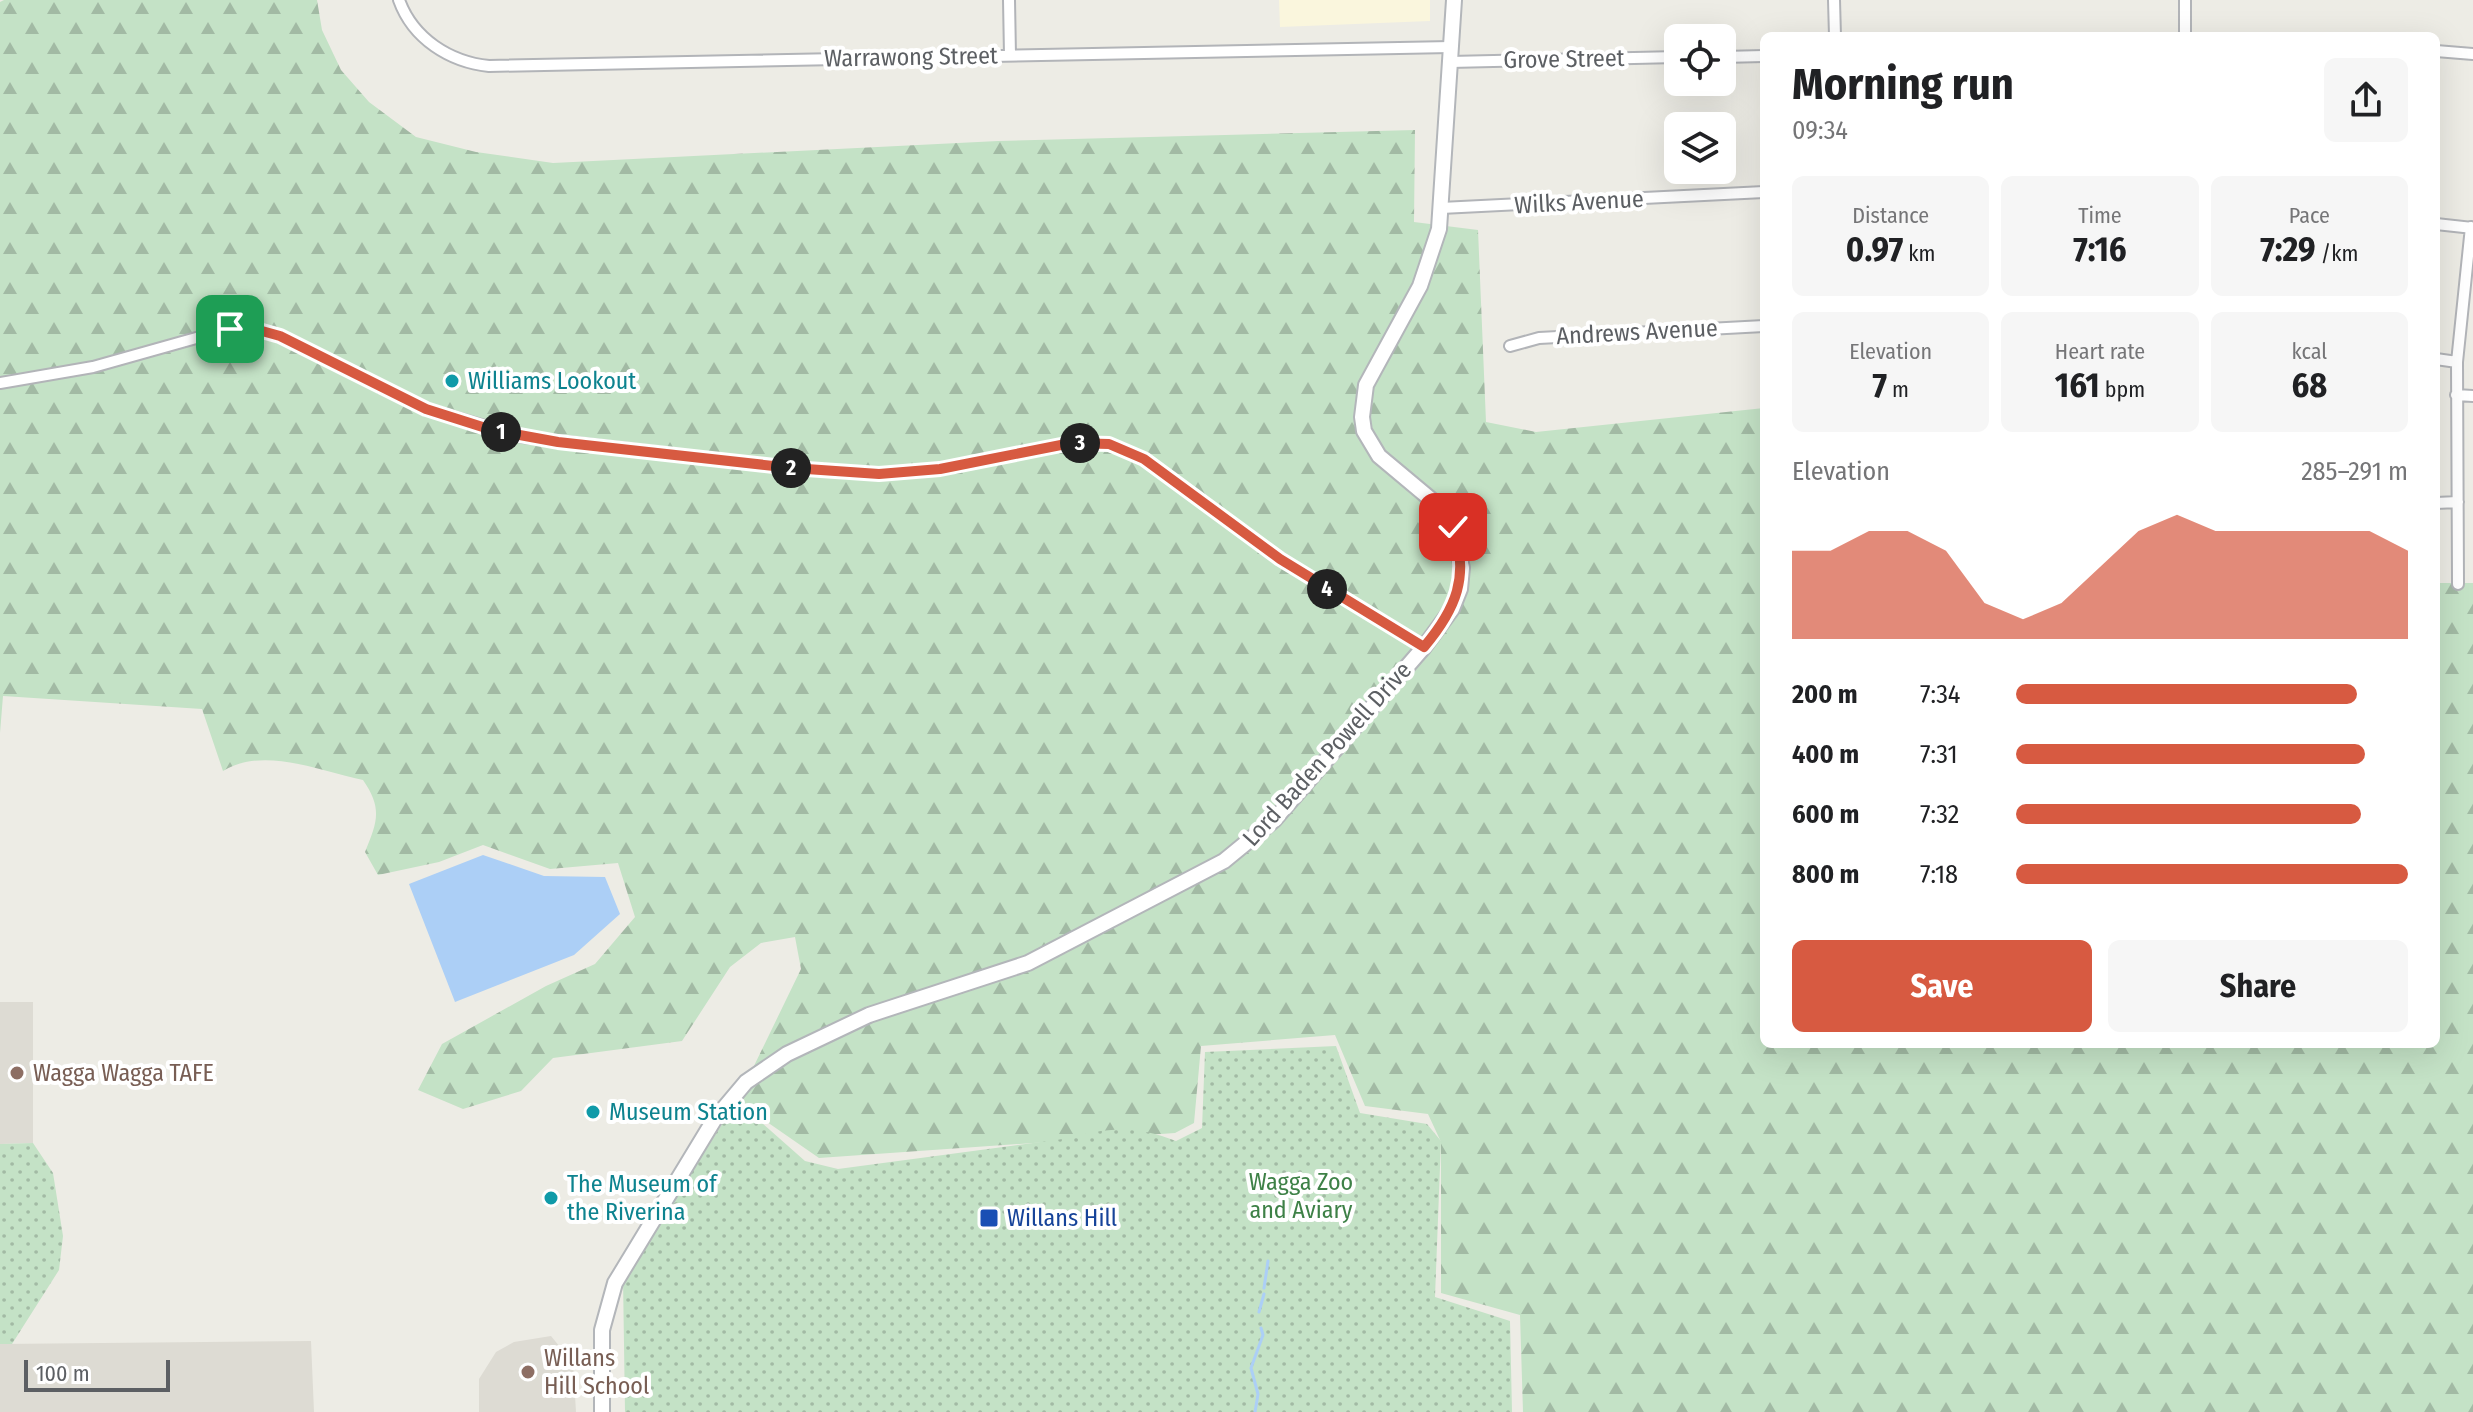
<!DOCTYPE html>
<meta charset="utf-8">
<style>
:root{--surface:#fff;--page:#f6f6f6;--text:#202124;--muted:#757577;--accent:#d75a41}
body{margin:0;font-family:"Fira Sans Condensed",sans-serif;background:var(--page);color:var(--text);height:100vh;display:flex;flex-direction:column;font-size:30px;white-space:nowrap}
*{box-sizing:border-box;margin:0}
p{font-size:26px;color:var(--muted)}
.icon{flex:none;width:44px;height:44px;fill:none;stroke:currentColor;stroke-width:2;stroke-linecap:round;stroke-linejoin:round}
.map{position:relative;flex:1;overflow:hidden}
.panel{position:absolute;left:1760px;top:32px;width:680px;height:1016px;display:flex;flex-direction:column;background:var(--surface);border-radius:12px;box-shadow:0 8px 32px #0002}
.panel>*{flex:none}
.fabs{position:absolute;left:1664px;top:24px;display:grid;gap:16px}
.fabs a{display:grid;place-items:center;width:72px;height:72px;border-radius:12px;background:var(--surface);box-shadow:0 8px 32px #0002;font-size:40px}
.scale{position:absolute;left:24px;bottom:20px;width:146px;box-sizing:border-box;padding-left:8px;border:4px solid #5c5f63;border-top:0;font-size:22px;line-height:28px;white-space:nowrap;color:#5c5f63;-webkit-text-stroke:6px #fff;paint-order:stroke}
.pin{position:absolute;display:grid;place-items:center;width:68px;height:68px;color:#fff;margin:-34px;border-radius:16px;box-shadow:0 4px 12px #0006}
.km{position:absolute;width:40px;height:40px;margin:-20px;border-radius:50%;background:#222;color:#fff;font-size:22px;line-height:40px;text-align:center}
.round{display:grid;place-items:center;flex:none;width:84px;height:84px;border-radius:12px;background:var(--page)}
.head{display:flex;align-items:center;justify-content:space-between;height:136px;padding:0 32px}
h1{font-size:44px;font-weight:700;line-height:60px}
.figures{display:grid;grid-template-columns:repeat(3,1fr);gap:12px;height:136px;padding:8px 32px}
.figures div{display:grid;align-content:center;border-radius:12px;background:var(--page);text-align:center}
.figures b{font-size:34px;font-weight:700}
.figures small{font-size:22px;font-weight:400}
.figures p{font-size:22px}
.chart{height:224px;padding:16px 32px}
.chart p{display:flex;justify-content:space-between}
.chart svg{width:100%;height:144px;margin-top:8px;fill:var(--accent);opacity:.7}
.cta{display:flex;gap:16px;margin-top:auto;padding:16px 32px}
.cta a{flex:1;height:92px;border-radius:12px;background:var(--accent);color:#fff;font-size:32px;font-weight:700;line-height:92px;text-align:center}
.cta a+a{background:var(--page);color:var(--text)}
ul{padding:0 32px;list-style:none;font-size:26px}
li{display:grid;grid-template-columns:128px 96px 1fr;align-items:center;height:60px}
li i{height:20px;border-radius:10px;background:var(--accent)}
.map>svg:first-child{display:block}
.commercial{fill:#faf6dd}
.education{fill:#dddbd3}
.forest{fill:url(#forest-firs)}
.park{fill:url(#park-dots)}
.water{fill:#accff6}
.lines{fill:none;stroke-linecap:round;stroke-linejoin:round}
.stream{stroke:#accff6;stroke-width:3}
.street-casing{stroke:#b2b4b8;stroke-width:14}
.secondary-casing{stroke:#b3b6ba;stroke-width:18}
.street{stroke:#fff;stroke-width:10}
.secondary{stroke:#fff;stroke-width:14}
.route-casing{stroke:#fff;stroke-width:16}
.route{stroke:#d75a41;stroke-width:10}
.culture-dot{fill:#0f9aa8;stroke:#fff;stroke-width:3}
.education-dot{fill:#8d6e63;stroke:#fff;stroke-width:3}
.transit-dot{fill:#1a4fb4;stroke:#fff;stroke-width:3}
.labels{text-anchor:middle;stroke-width:8;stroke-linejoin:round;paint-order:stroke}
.street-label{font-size:24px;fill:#5c5f63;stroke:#fff}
.culture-label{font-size:24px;fill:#0d838f;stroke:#fff;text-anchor:start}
.education-label{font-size:24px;fill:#785e54;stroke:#fff;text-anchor:start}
.park-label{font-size:24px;fill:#3e8147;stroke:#fff}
.transit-label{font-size:24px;fill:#164399;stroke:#fff;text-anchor:start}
</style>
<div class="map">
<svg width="2473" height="1412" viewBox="0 0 2473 1412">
<defs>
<pattern id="forest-firs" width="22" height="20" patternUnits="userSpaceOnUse" patternTransform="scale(2)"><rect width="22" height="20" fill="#c4e2c6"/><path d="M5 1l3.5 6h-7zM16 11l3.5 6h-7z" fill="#a2baa4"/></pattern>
<pattern id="park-dots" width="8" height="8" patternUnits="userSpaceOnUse" patternTransform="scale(2)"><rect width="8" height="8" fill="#c4e2c6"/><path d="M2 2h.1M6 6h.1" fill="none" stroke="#a2baa4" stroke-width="1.8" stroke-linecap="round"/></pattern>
</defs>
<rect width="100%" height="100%" fill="#edece5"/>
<path class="commercial" d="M1279,0H1430V21L1280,27Z"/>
<path class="education" d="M0,1002H33V1143L0,1144Z
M551,1336L573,1363L576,1412H479V1379L496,1352L514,1342Z
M311,1341L314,1412H0V1344Z"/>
<path class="forest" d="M4,0H317L322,30L341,70L369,102L416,137L476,152L553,163L998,141L1415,130L1414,222L1478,230L1486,422L1536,432L1764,408V1044H2436V583H2473V1412H1523L1520,1315L1441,1293V1142L1428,1114L1365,1106L1335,1035L1201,1046L1194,1123L1175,1133L819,1158L737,1101L801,969L795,937L761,943L730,967L682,1041L553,1058L521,1091L463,1109L418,1090L442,1044L546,986L595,964L635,917L618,863L550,869L483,845L439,862L378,875L365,852C377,822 383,809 363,780C320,771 263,746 223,771L202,709L3,696L0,733V2Z"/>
<path class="park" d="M1336,1046L1360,1113L1427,1124L1441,1141L1435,1297L1510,1321L1512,1412H625L623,1278L737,1101L805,1161L838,1169L1063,1139C1107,1128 1133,1124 1176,1141L1202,1128L1205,1052Z
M33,1143L53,1173L63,1236L59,1270L12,1344H0V1144Z"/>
<path class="water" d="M483,855L544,876L605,877L620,914L574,955L455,1002L409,884Z"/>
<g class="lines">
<path class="stream" d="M1264,1288L1268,1261
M1259,1312L1264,1294
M1255,1412L1258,1394L1251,1368L1263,1335L1261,1328"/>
<g class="street-casing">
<path id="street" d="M399,0C413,39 450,62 489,66L1451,47
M1009,0L1010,55
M1834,0L1835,36
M2185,0V36
M2436,51L2473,54
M1722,57L1764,56
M1450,62L1678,57
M1441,208L1764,192
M2436,224L2473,228
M1510,346L1539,338L1764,326
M2436,359L2457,362
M0,383L93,367L214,333L248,329L280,336L426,409L523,437L792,468L879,474L940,469L1071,443L1109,444L1144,459L1280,559L1424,647
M2456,395L2473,396
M2436,503L2458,502
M2458,584L2457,362L2471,227"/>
</g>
<g class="secondary-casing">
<path id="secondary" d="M602,1412V1330L615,1283L714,1120L746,1082L787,1054L869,1015L1028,963L1224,861L1274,820L1424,647L1452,609L1460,589L1462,568L1453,527L1440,507L1379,456L1364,431L1362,417L1366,385L1420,286L1439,229L1454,0"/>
</g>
<use href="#street" class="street"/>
<use href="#secondary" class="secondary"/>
</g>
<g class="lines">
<g class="route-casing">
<path id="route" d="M230,329L262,331L280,336L426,409L492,430L558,442L792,468L879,474L940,469L1071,443L1109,444L1144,459L1280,559L1424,647C1456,609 1470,576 1453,527"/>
</g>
<use href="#route" class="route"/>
</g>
<g class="culture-dot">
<circle cx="452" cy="381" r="8"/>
<circle cx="593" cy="1112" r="8"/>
<circle cx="551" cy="1198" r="8"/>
</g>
<g class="education-dot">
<circle cx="17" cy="1073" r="8"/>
<circle cx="528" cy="1372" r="8"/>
</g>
<rect class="transit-dot" x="979" y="1208" width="20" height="20" rx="4"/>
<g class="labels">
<g class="street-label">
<text transform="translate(911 57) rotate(-1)" y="8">Warrawong Street</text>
<text transform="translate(1564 59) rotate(-1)" y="8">Grove Street</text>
<text transform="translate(1579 202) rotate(-3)" y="8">Wilks Avenue</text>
<text transform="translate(1637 332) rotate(-3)" y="8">Andrews Avenue</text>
<text transform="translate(1327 754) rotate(-48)" y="8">Lord Baden Powell Drive</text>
</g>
<g class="culture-label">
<text x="468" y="389">Williams Lookout</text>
<text x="609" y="1120">Museum Station</text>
<text x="567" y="1192">The Museum of<tspan x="567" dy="28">the Riverina</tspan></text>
</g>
<g class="education-label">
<text x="33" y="1081">Wagga Wagga TAFE</text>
<text x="544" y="1366">Willans<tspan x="544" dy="28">Hill School</tspan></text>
</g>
<g class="park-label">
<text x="1301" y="1190">Wagga Zoo<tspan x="1301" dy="28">and Aviary</tspan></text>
</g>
<g class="transit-label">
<text x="1007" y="1226">Willans Hill</text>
</g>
</g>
</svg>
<div class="fabs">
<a><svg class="icon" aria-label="locate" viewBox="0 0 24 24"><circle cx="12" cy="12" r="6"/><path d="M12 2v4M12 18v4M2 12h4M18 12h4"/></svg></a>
<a><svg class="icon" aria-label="layers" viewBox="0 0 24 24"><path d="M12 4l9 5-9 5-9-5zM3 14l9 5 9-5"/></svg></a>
</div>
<div class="scale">100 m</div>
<div class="pin" style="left:230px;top:329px;background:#1e9e55"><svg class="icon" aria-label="arrive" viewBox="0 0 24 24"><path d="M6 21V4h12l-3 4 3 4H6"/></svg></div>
<div class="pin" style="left:1453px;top:527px;background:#d93025"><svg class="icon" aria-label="check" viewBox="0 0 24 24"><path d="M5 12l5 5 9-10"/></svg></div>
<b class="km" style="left:501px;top:432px">1</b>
<b class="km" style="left:791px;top:468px">2</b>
<b class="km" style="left:1080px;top:443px">3</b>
<b class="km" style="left:1327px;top:589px">4</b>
<section class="panel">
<div class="head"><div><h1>Morning run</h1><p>09:34</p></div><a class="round"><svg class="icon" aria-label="share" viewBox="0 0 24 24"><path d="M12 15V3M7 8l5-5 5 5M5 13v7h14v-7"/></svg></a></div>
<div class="figures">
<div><p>Distance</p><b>0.97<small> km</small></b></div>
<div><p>Time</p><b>7:16</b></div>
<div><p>Pace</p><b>7:29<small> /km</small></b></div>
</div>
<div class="figures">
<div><p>Elevation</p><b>7<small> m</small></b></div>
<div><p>Heart rate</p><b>161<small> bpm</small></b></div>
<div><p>kcal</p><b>68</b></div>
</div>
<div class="chart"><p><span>Elevation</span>285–291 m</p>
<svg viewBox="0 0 160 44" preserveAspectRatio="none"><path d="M0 44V17L10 17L20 11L30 11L40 17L50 33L60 38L70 33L80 22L90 11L100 6L110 11L120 11L130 11L140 11L150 11L160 17V44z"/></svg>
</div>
<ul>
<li><b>200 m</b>7:34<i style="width:87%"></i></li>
<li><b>400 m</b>7:31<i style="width:89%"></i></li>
<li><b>600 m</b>7:32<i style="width:88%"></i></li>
<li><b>800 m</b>7:18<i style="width:100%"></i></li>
</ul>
<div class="cta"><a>Save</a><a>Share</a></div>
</section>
</div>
